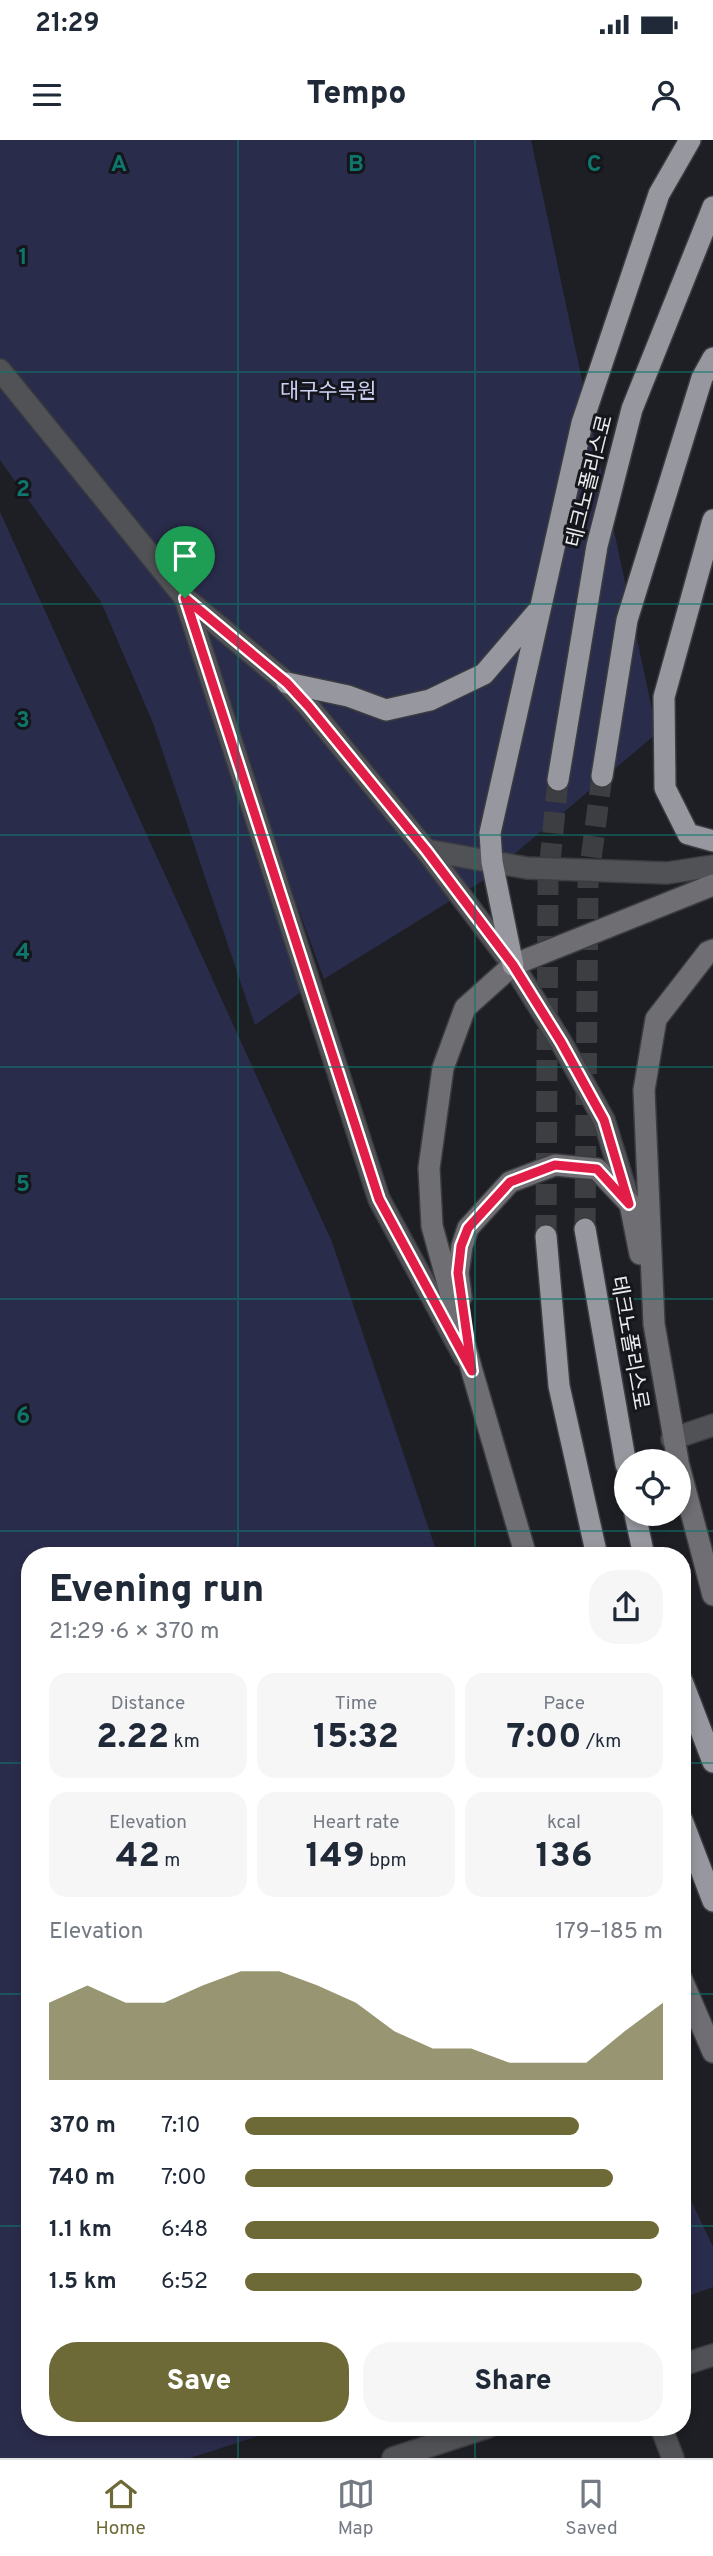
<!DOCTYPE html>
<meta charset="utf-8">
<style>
:root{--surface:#fff;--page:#f6f6f7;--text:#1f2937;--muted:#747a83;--line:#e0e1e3;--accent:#6d6a37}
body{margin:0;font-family:Overpass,"Noto Sans KR",sans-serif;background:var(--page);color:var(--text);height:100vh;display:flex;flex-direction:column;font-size:26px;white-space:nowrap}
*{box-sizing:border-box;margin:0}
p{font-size:23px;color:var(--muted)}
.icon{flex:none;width:38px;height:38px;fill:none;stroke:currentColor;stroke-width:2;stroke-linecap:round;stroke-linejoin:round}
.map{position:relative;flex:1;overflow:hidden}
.side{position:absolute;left:21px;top:1407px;width:670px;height:889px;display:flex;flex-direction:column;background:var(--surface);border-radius:28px;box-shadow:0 4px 10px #0003}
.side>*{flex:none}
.fabs{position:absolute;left:614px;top:1309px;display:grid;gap:14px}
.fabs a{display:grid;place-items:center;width:77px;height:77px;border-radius:50%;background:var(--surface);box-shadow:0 4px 10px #0003;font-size:35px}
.pin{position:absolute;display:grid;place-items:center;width:60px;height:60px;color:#fff;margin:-72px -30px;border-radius:50% 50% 50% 0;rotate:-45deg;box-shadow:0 0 7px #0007}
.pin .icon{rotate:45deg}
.round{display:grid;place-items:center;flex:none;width:74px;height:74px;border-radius:28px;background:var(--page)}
.head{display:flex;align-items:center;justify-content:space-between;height:119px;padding:0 28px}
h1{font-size:38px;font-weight:800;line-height:52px}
.figures{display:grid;grid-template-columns:repeat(3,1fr);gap:10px;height:119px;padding:7px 28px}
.figures div{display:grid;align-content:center;border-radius:18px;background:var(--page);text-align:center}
.figures b{font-size:35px;font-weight:800}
.figures small{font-size:19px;font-weight:400}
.figures p{font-size:19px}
.chart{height:196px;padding:14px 28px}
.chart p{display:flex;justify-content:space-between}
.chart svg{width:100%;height:126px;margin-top:7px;fill:var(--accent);opacity:.7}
.primary-button{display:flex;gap:14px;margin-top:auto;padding:14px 28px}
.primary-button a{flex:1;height:80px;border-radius:28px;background:var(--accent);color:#fff;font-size:28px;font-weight:800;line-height:80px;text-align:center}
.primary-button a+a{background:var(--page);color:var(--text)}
ul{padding:0 28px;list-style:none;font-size:23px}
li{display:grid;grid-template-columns:112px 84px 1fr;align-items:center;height:52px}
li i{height:18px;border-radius:9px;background:var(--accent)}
.status{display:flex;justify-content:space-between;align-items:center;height:49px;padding:0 35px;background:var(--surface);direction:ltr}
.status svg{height:19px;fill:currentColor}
header{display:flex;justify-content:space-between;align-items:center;height:91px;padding:0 28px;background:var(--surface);font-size:32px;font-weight:800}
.dock{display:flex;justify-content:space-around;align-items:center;height:98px;border-top:2px solid var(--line);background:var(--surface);font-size:19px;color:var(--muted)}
.dock a{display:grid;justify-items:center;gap:4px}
.dock .current{color:var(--accent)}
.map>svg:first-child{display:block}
.green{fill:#2a2c4b}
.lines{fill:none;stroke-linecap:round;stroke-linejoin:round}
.highway-tunnel{stroke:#3d3e42;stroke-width:21;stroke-dasharray:21 10;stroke-linecap:butt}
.lane-casing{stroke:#3b3c40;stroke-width:24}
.street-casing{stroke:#3b3c40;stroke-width:24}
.secondary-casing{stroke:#3b3c40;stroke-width:24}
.highway-casing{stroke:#3b3c40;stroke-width:24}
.lane{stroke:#515255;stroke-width:21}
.street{stroke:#515255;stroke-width:21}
.secondary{stroke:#6e6e73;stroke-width:21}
.highway{stroke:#97989f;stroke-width:21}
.route-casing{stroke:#fff;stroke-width:14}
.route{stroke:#e11d48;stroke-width:9}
.grid{fill:none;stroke:#0f766e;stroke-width:2;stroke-opacity:0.55}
.labels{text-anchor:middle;stroke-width:6;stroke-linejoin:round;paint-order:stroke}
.park-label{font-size:21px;fill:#cdd1f4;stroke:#15161b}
.street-label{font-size:21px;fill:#eaebee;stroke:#15161b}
.grid-label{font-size:23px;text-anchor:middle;font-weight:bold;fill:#0f766e;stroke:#15161b;stroke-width:6;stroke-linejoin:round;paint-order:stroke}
</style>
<div class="status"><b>21:29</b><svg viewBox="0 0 49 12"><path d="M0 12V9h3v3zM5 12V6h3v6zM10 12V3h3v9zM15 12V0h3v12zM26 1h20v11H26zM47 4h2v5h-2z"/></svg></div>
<header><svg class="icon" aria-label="menu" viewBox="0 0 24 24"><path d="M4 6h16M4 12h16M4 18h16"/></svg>Tempo<svg class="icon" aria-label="person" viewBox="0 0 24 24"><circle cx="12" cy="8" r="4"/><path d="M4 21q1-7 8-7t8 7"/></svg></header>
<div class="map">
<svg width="713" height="2318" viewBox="0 0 713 2318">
<rect width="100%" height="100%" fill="#1e1f24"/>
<path class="green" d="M0,0H531L657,593L484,740L324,839L200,500L315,842L255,885L153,583L101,462L0,320Z
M0,372L332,1102L438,1416H30V2287H286L190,2318H0Z
M682,2041L713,2107V2147L683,2158Z"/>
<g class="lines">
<path class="highway-tunnel" d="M585,1089L588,742L602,636
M546,1096L548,742L558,640"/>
<g class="lane-casing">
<path id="lane" d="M0,230L185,458L379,1059L464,1216
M426,710L527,728L667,733L713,726"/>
</g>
<g class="street-casing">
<path id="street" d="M185,458L287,543L309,567L426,710L513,825L561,902L604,980L630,1064
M672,1299L713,1285
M682,2225L713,2215
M661,2287L673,2318
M393,2318L488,2287"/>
</g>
<g class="secondary-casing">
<path id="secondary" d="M461,1157L458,1133L462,1106L468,1088L510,1042L555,1025L597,1029L630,1064L640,1114
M678,1321L654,1184L644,950L656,879L708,812L713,810
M679,1326L713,1455
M526,1416L472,1231L432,1086L429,1028L443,928L465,868L513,825L713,745
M682,1840L713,1912"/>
</g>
<g class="highway-casing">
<path id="highway" d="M713,380L664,557L665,648L688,694L713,701
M287,543L348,556L386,570L430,560L484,534L537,472
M602,636L627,480L702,238L713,218
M558,640L597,406L632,269L713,67
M513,825L492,722L490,693L582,283L659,54L690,0
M585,1089L626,1325
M546,1096L559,1246L597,1416
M635,1374L644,1416
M682,1541L713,1622
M682,1680L713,1761"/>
</g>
<use href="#lane" class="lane"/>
<use href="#street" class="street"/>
<use href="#secondary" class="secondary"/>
<use href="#highway" class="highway"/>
</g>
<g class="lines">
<g class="route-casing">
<path id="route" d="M185,458L287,543L309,567L426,710L513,825L561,902L604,980L629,1064L597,1029L555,1025L510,1042L468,1088L461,1106L458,1133L472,1231L379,1059Z"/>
</g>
<use href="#route" class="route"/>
</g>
<path class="grid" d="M238,0V1416M475,0V1416M0,232H713M0,464H713M0,695H713M0,927H713M0,1159H713M0,1391H713M0,1623H30M682,1623H713M0,1854H30M682,1854H713M0,2086H30M682,2086H713M238,2287V2318M475,2287V2318"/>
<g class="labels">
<g class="park-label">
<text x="328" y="258">대구수목원</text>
</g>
<g class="street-label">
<text transform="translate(589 341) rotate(-76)" y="7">테크노폴리스로</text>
<text transform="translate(630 1203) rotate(80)" y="7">테크노폴리스로</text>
</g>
</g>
<g class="grid-label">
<text x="119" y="31">A</text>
<text x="356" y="31">B</text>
<text x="594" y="31">C</text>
<text x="23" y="124">1</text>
<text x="23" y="356">2</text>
<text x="23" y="587">3</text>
<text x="23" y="819">4</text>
<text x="23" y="1051">5</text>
<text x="23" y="1283">6</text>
</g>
</svg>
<div class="fabs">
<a><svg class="icon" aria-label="locate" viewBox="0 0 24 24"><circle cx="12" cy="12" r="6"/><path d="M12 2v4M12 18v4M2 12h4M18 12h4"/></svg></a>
</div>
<div class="pin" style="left:185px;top:458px;background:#1e9e55"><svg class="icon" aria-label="arrive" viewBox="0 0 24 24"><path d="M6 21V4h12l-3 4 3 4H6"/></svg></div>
<section class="side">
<div class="head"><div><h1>Evening run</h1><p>21:29 · 6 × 370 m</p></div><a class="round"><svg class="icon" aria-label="share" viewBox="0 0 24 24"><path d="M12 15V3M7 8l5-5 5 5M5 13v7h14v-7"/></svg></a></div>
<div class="figures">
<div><p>Distance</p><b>2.22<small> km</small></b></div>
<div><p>Time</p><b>15:32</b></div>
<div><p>Pace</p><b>7:00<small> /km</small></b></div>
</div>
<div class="figures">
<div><p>Elevation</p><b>42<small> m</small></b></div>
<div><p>Heart rate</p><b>149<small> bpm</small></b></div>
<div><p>kcal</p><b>136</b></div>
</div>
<div class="chart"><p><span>Elevation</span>179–185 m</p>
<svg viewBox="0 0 160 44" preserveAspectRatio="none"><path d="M0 44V17L10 11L20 17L30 17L40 11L50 6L60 6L70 11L80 17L90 27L100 33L110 33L120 38L130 38L140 38L150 27L160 17V44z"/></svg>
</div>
<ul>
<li><b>370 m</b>7:10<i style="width:80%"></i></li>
<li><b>740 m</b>7:00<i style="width:88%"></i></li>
<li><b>1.1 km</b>6:48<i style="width:99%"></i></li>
<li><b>1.5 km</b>6:52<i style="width:95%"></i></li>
</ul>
<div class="primary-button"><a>Save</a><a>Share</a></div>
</section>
</div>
<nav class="dock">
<a class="current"><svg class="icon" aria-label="home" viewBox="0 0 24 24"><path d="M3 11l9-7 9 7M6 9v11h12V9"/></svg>Home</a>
<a><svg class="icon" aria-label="map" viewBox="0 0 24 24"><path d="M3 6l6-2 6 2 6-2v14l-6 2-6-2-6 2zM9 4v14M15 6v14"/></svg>Map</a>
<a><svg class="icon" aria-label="saved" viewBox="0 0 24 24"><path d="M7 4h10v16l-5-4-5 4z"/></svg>Saved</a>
</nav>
